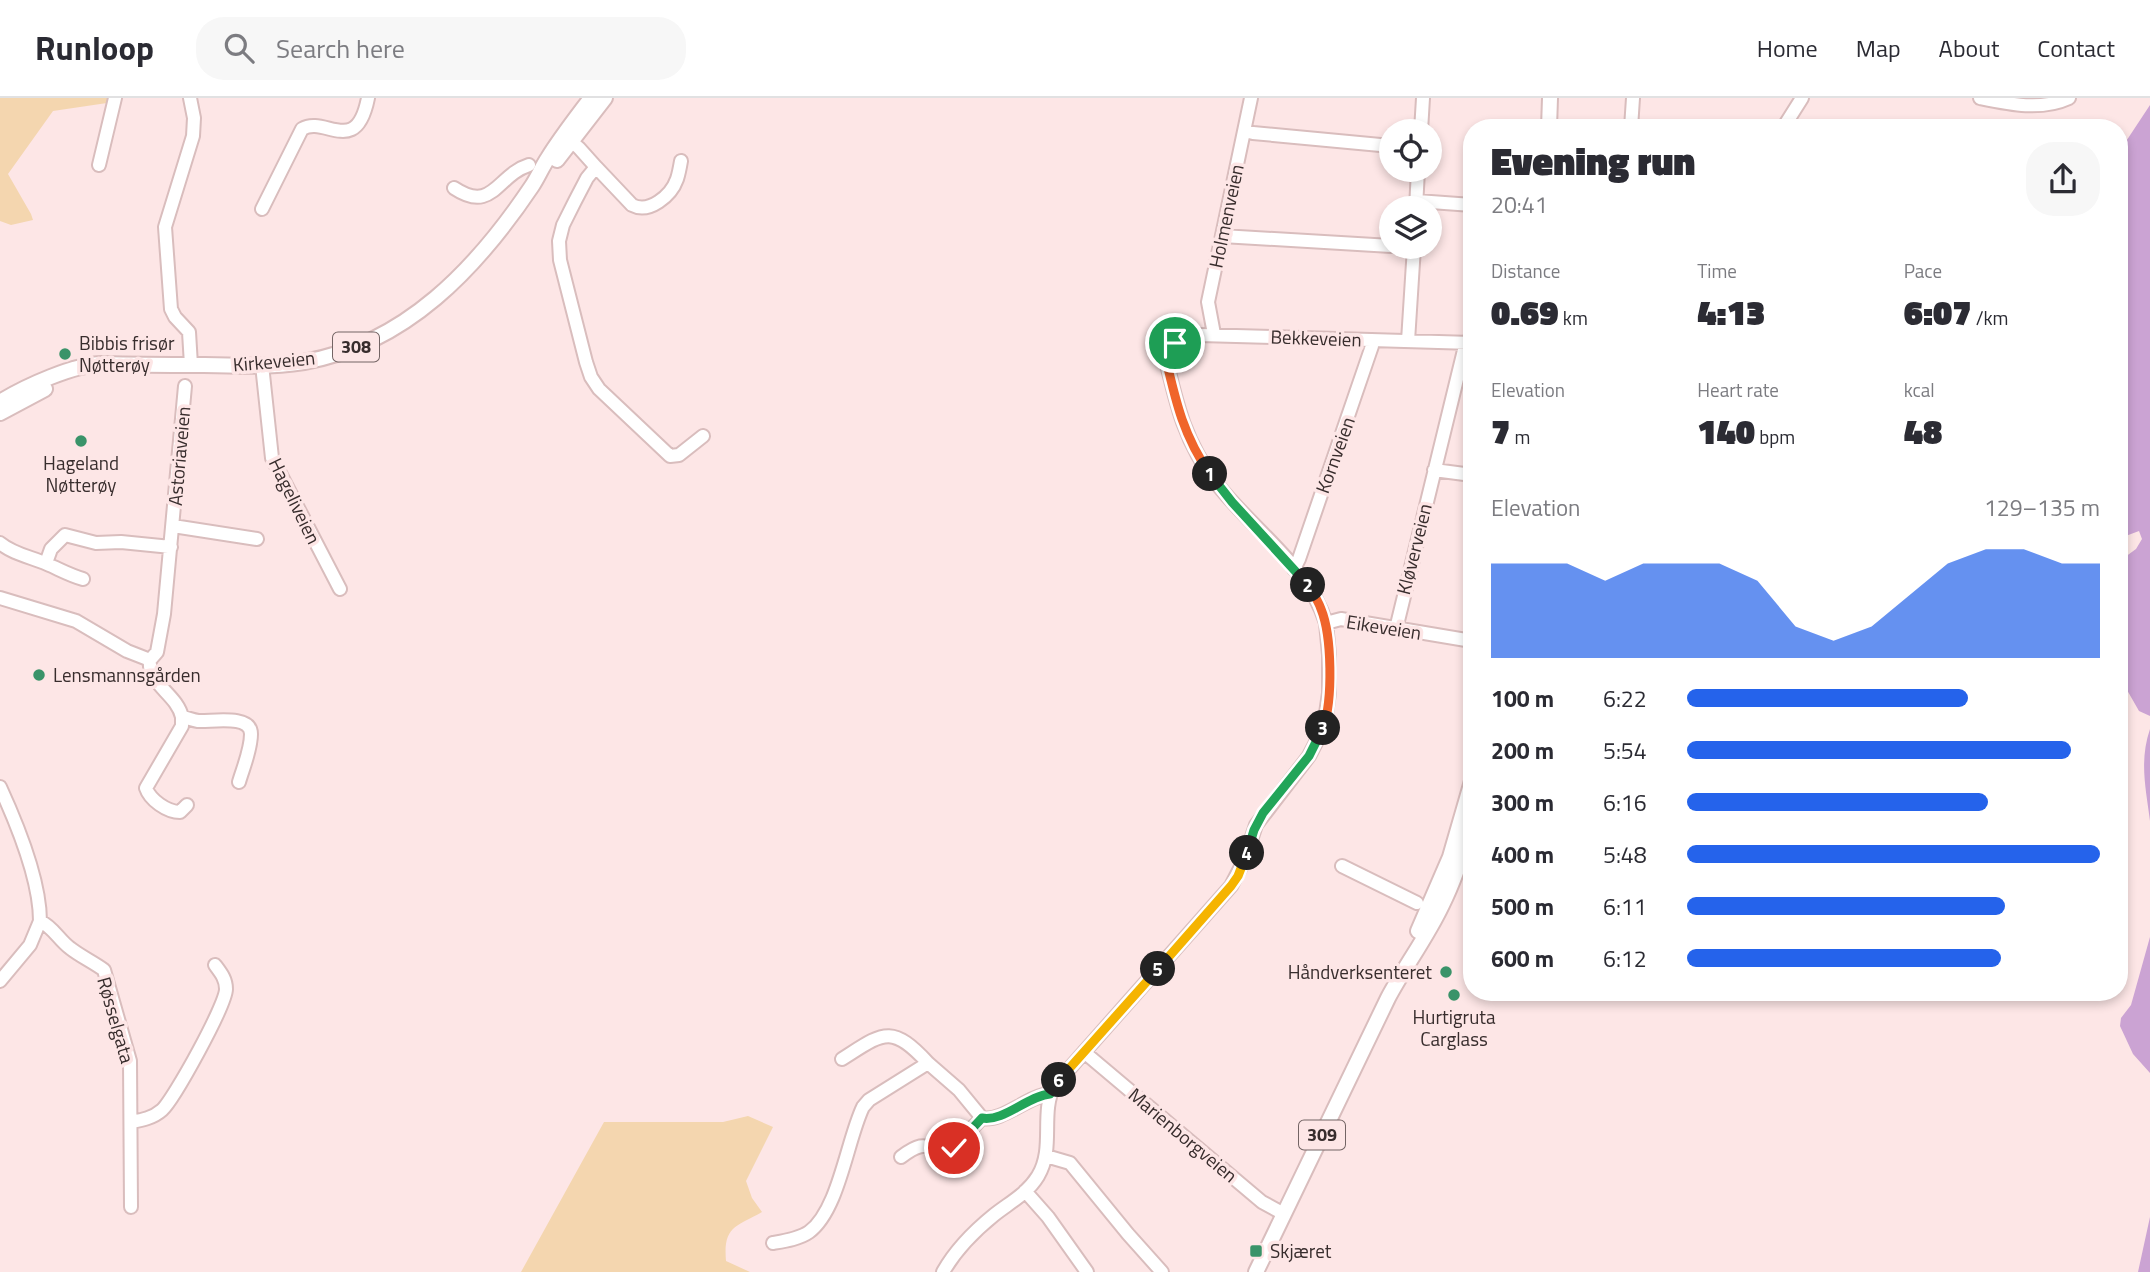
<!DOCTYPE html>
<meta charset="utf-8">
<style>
:root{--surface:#fff;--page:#f7f7f7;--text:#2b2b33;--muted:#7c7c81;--line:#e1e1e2;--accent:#2563eb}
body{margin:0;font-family:"Titillium Web",sans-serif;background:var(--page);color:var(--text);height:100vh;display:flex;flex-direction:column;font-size:26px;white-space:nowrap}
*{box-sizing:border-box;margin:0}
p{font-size:23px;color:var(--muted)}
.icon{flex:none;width:38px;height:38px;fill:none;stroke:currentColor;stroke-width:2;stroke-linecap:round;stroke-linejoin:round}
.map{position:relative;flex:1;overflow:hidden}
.drawer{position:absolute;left:1463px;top:21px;width:665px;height:882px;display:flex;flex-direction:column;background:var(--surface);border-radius:28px;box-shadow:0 4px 10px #0003}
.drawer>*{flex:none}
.tools{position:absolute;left:1379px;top:21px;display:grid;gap:14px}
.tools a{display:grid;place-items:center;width:63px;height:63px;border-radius:50%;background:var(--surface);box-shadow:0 4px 10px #0003;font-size:35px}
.pin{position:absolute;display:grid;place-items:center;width:60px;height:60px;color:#fff;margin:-30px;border:4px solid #fff;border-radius:50%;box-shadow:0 2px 7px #0007}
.km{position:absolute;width:35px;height:35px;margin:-18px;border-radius:50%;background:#222;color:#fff;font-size:19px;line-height:35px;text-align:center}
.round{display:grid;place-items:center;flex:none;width:74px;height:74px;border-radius:28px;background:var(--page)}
.head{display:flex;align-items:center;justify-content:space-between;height:119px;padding:0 28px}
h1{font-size:38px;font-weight:800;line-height:52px}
.figures{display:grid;grid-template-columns:repeat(3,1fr);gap:10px;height:119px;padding:7px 28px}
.figures div{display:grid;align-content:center}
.figures b{font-size:35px;font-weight:800}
.figures small{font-size:19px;font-weight:400}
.figures p{font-size:19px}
.chart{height:196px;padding:14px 28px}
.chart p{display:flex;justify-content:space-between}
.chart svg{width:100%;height:126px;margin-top:7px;fill:var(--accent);opacity:.7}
ul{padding:0 28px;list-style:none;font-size:23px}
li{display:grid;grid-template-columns:112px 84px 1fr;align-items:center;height:52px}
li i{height:18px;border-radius:9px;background:var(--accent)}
header{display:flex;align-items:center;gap:42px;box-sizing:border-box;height:98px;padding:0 35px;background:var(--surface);border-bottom:2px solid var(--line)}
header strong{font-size:33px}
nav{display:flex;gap:38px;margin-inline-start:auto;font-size:24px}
.search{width:490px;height:63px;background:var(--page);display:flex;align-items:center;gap:18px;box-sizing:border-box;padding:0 24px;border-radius:28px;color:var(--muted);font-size:26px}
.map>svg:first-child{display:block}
.green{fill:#f4d6af}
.water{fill:#cba3d3}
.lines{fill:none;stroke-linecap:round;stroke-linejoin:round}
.minor-casing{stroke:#d9bdbd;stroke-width:16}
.major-casing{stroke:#d9bdbd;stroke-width:18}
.minor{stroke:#fff;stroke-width:12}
.major{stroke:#fff;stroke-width:14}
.split-1-casing{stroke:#fff;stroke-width:14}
.split-2-casing{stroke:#fff;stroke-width:14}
.split-3-casing{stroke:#fff;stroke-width:14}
.split-4-casing{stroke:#fff;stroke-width:14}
.split-5-casing{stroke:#fff;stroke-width:14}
.split-6-casing{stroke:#fff;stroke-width:14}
.split-7-casing{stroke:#fff;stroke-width:14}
.split-1{stroke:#f0652b;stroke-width:9}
.split-2{stroke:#22a559;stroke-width:9}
.split-3{stroke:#f0652b;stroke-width:9}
.split-4{stroke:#22a559;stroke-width:9}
.split-5{stroke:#f5b400;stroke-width:9}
.split-6{stroke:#f5b400;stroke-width:9}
.split-7{stroke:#22a559;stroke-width:9}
.poi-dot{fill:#3a9369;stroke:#fde6e6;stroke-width:2.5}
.labels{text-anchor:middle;stroke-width:7;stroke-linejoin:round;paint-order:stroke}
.shield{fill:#fde6e6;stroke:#736464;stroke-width:2}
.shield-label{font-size:18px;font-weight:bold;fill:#382d2d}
.street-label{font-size:19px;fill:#382d2d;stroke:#fde6e6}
.poi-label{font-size:19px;fill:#382d2d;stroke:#fde6e6;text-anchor:start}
</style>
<header>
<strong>Runloop</strong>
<div class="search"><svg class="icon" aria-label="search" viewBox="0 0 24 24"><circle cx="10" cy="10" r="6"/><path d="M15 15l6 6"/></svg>Search here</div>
<nav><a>Home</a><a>Map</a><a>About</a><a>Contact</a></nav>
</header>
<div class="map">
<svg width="2150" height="1174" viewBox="0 0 2150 1174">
<rect width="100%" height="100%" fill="#fde6e6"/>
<path class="green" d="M0,0H108L107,5L53,13L8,76L31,116L33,122L11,127L0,123Z
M748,1018L773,1029L746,1083L752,1100L762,1114C736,1129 723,1128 726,1163L750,1174H521L604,1024H723Z"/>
<path class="water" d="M2150,7V618L2139,613L2119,578V476L2121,462L2136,451L2142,441L2139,433L2123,439L2119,438V54Z
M2150,631V723C2146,691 2139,663 2150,631Z
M2150,839V975L2133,956L2120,928L2121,920L2131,907Z
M2150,1119V1174H2138Z"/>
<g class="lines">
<g class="minor-casing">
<path id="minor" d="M190,0L194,20L193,38L165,129L171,211L175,219L189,234L191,267
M1980,0C2009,6 2041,13 2069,0
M1631,30L1633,0
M1783,30L1802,0
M1245,33L1253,35L1391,48
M1421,33L1423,0
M566,39L579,50L596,69L587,80L575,103L563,127L559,143L560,162L586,264L591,279L599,291L670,358L679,357L703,338
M99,67L115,0
M596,69L632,107C649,116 671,98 677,81C679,75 680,69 681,63
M454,90C493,116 497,77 529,67
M1417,103L1472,107
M1416,110L1418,72
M262,111L302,31C325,17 356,60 368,0
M1222,138L1391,148
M1214,236L1208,204L1251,0
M1408,243L1414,149
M1472,245L1200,237L1175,245L1164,253C1176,305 1184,343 1217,386C1252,431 1309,469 1326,525L1341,521L1472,543
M262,267L272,360L340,491
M1434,372L1472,377
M173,428L257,441
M0,445C13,456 31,459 47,466C59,471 69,477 83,481
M46,465L51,451L65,437L96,445L121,444L171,449
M1294,471L1299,461L1372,248V242
M0,500L76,523L127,553L150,562C147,586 177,596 182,619C188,620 192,622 198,623C211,624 251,616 251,636C251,652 243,670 239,684
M1396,531L1466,244
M150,562L157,554L164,516L185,288
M182,619V628L146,690C150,702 167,714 180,714L187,707
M0,689C17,726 40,783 40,823C53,829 59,842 70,850C80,858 93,864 104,872L130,963L131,1109
M1342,768L1417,805
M0,883L30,847L40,823
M1084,954L1262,1104L1284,1116
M842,961C883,935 891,925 928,965
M131,1024C142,1022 153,1020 162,1012C174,1001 226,907 226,891C226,881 221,875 215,867
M1046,1058L1070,1065L1128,1136L1162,1174
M901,1059C929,1038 926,1054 951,1052L982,1020
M1025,1093L1048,1119L1087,1174
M773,1145C785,1143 799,1141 809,1134C839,1112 847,1042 863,1009L869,1002L928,965L959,992L982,1020C1003,1024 1027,998 1050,996
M943,1174C956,1151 973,1134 994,1117C1009,1105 1027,1096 1038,1078C1055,1050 1040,1016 1054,988L1231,788L1244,763L1256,727L1309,658L1324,629L1329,595V557L1326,525"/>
</g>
<g class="major-casing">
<path id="major" d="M1549,30L1550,0
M557,62L605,0
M0,304C24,289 76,265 104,266C137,267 171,267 204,267C237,268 272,269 304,264C406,246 477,170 532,88C538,79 542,69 548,60C561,39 576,20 591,0
M0,315L45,291
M1418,833L1450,759L1472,683
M1256,1174L1388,900C1405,868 1427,839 1442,807C1455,781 1464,753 1472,726"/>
</g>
<use href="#minor" class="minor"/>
<use href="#major" class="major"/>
</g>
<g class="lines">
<g class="split-1-casing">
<path id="split-1" d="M1175,245L1164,253C1175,300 1182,336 1210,376"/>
</g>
<g class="split-2-casing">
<path id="split-2" d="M1210,376L1232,404L1308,487"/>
</g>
<g class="split-3-casing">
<path id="split-3" d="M1308,487C1313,495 1318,502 1321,511C1332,538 1333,602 1323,630"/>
</g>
<g class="split-4-casing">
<path id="split-4" d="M1247,755L1254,732L1263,715L1309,658L1323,630"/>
</g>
<g class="split-5-casing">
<path id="split-5" d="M1158,871L1231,788L1238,778L1247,755"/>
</g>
<g class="split-6-casing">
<path id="split-6" d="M1059,982L1158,871"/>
</g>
<g class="split-7-casing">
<path id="split-7" d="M954,1050L982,1020C1004,1024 1027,998 1050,996L1059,982"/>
</g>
<use href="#split-1" class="split-1"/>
<use href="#split-2" class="split-2"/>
<use href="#split-3" class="split-3"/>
<use href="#split-4" class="split-4"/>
<use href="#split-5" class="split-5"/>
<use href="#split-6" class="split-6"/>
<use href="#split-7" class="split-7"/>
</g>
<g class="poi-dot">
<circle cx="65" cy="256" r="7"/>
<circle cx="81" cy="343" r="7"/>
<circle cx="39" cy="577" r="7"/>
<circle cx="1446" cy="874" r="7"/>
<circle cx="1454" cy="897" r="7"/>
<rect x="1249" y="1146" width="14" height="14" rx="3.5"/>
</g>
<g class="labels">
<g class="shield">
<rect x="333" y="234.5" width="46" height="29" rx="5"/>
<rect x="1299" y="1022.5" width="46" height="29" rx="5"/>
</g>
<g class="shield-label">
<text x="356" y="255">308</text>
<text x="1322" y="1043">309</text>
</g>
<g class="street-label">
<text transform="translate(1226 118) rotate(-78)" y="7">Holmenveien</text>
<text transform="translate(1316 240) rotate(2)" y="7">Bekkeveien</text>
<text transform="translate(274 263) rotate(-5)" y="7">Kirkeveien</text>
<text transform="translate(1335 357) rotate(-70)" y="7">Kornveien</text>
<text transform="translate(179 358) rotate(-85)" y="7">Astoriaveien</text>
<text transform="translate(295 403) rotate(64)" y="7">Hageliveien</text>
<text transform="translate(1414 451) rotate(-76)" y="7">Kløverveien</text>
<text transform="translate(1384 529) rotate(9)" y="7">Eikeveien</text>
<text transform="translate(116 922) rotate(74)" y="7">Røsselgata</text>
<text transform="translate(1183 1037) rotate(40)" y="7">Marienborgveien</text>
</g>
<g class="poi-label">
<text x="79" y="252">Bibbis frisør<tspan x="79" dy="22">Nøtterøy</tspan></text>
<text x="81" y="372" text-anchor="middle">Hageland<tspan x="81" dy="22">Nøtterøy</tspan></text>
<text x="53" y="584">Lensmannsgården</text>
<text x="1432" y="881" text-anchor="end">Håndverksenteret</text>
<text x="1454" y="926" text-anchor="middle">Hurtigruta<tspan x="1454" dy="22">Carglass</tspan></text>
<text x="1270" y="1160">Skjæret</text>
</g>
</g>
</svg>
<div class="tools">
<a><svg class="icon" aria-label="locate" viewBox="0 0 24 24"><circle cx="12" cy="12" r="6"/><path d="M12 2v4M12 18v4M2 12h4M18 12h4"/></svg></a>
<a><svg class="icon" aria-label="layers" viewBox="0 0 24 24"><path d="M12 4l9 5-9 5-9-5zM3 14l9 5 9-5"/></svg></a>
</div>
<div class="pin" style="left:1175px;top:245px;background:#1e9e55"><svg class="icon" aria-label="arrive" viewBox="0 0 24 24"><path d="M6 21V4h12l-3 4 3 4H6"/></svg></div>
<div class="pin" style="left:954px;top:1050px;background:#d93025"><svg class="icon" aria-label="check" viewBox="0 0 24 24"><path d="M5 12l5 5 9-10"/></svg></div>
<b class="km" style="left:1210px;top:376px">1</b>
<b class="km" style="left:1308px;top:487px">2</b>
<b class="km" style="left:1323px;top:630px">3</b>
<b class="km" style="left:1247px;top:755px">4</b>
<b class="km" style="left:1158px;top:871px">5</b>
<b class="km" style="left:1059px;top:982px">6</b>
<section class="drawer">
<div class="head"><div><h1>Evening run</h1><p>20:41</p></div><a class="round"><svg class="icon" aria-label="share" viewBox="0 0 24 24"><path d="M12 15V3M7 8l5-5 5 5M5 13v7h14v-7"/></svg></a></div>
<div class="figures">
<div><p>Distance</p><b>0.69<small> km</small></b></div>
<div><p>Time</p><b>4:13</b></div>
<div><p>Pace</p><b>6:07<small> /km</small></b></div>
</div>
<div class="figures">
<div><p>Elevation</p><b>7<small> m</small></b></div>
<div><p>Heart rate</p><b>140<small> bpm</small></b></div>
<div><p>kcal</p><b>48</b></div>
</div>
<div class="chart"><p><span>Elevation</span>129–135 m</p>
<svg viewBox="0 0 160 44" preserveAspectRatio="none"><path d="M0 44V11L10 11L20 11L30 17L40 11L50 11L60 11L70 17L80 33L90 38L100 33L110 22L120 11L130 6L140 6L150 11L160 11V44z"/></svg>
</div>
<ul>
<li><b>100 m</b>6:22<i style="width:68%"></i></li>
<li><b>200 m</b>5:54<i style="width:93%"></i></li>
<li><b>300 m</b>6:16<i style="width:73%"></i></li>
<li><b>400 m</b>5:48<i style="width:100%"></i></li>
<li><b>500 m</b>6:11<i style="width:77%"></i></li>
<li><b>600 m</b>6:12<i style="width:76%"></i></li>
</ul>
</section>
</div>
